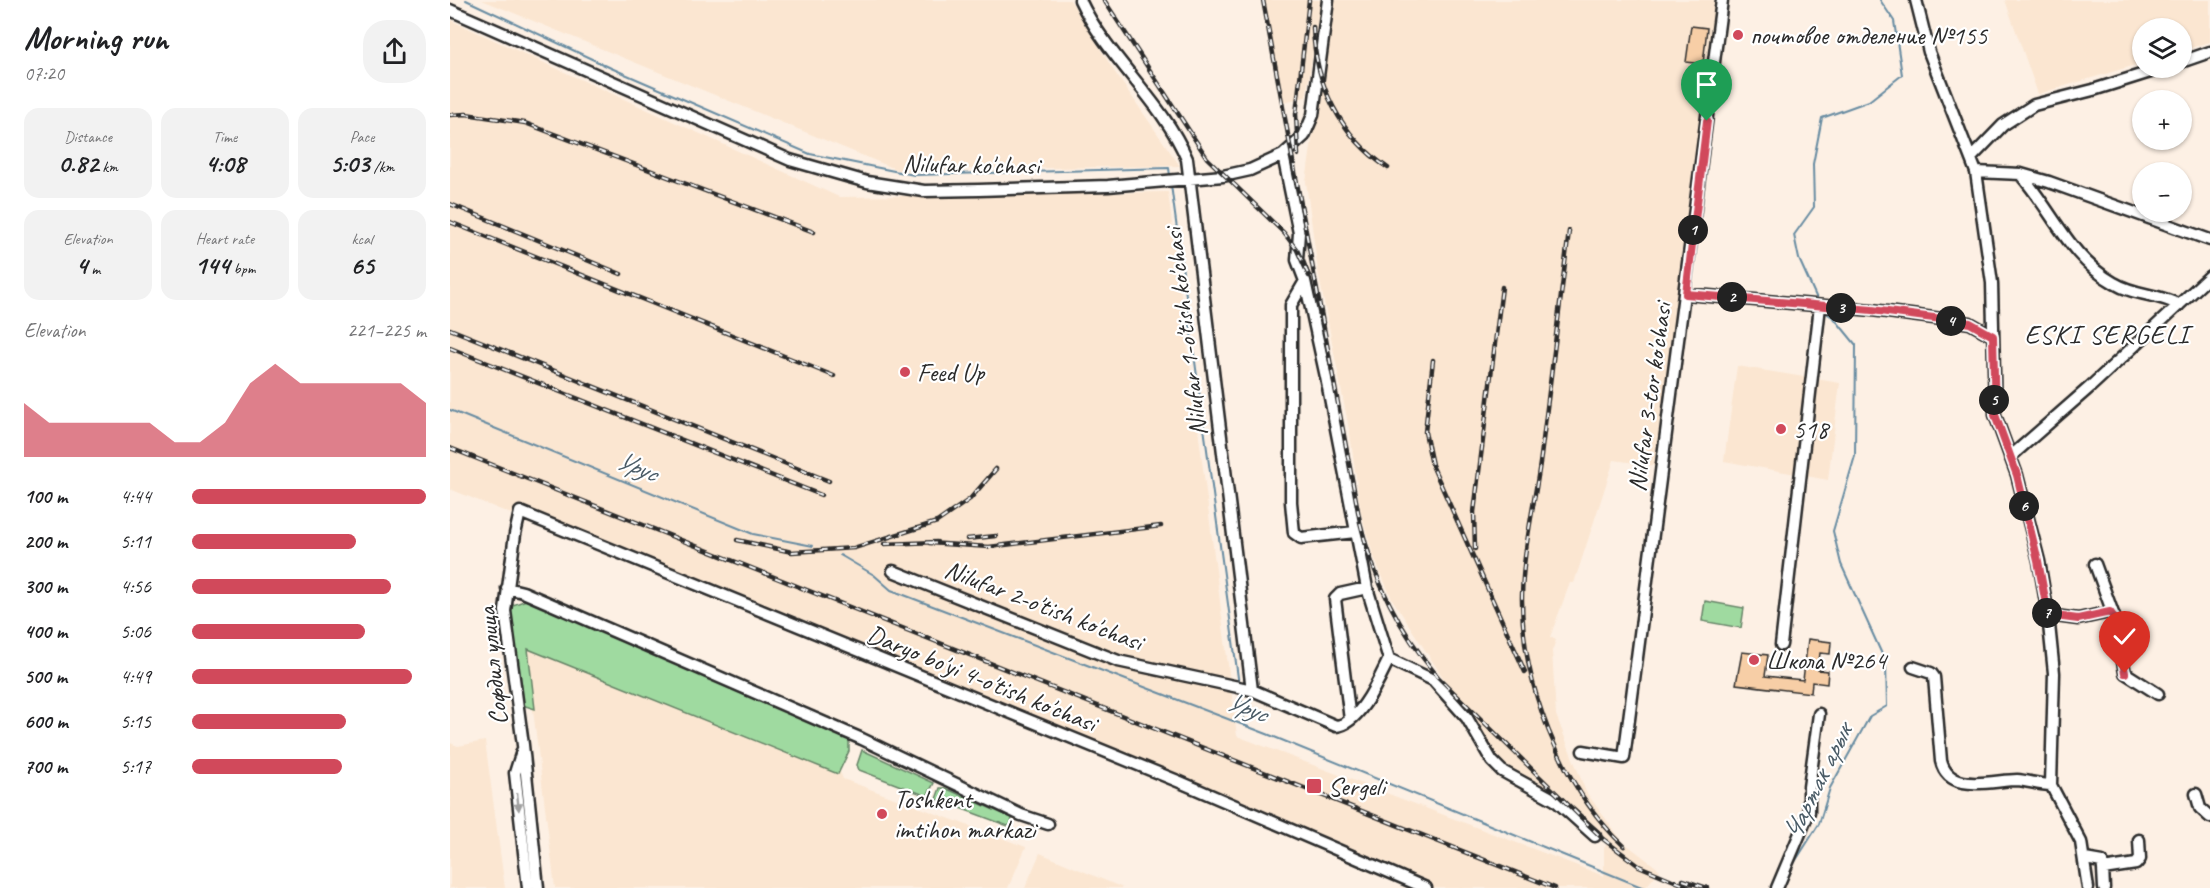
<!DOCTYPE html>
<meta charset="utf-8">
<style>
:root{--surface:#fff;--page:#f2f2f2;--text:#202124;--muted:#757577;--accent:#d1495b}
body{margin:0;font-family:Caveat,sans-serif;background:var(--page);color:var(--text);height:100vh;display:flex;flex-direction:column;font-size:22px;white-space:nowrap}
*{box-sizing:border-box;margin:0}
p{font-size:20px;color:var(--muted)}
.icon{flex:none;width:33px;height:33px;fill:none;stroke:currentColor;stroke-width:2;stroke-linecap:round;stroke-linejoin:round}
.map{position:relative;flex:1;overflow:hidden}
.sheet{display:flex;flex-direction:column;background:var(--surface);width:450px}
.sheet>*{flex:none}
.buttons{position:absolute;left:1682px;top:18px;display:grid;gap:12px}
.buttons a{display:grid;place-items:center;width:60px;height:60px;border-radius:50%;background:var(--surface);box-shadow:0 2px 4px #0004;font-size:30px}
.pin{position:absolute;display:grid;place-items:center;width:51px;height:51px;color:#fff;margin:-62px -26px;border-radius:50% 50% 50% 0;rotate:-45deg;box-shadow:0 0 6px #0007}
.pin .icon{rotate:45deg}
.km{position:absolute;width:30px;height:30px;margin:-15px;border-radius:50%;background:#222;color:#fff;font-size:16px;line-height:30px;text-align:center}
.round{display:grid;place-items:center;flex:none;width:63px;height:63px;border-radius:24px;background:var(--page)}
.overview{display:flex;align-items:center;justify-content:space-between;height:102px;padding:0 24px}
h1{font-size:33px;font-weight:700;line-height:45px}
.metrics{display:grid;grid-template-columns:repeat(3,1fr);gap:9px;height:102px;padding:6px 24px}
.metrics div{display:grid;align-content:center;border-radius:15px;background:var(--page);text-align:center}
.metrics b{font-size:26px;font-weight:700}
.metrics small{font-size:16px;font-weight:400}
.metrics p{font-size:16px}
.chart{height:168px;padding:12px 24px}
.chart p{display:flex;justify-content:space-between}
.chart svg{width:100%;height:108px;margin-top:6px;fill:var(--accent);opacity:.7}
ul{padding:0 24px;list-style:none;font-size:20px}
li{display:grid;grid-template-columns:96px 72px 1fr;align-items:center;height:45px}
li i{height:15px;border-radius:8px;background:var(--accent)}
main{display:flex;flex:1;min-height:0}
.map>svg:first-child{display:block}
.built{fill:#fbe6d1}
.green{fill:#9fdaa0;stroke:#658266;stroke-width:1.5}
.lines{fill:none;stroke-linecap:round;stroke-linejoin:round}
.stream{stroke:#688ca2;stroke-width:2}
.building{fill:#f7cea6;stroke:#2b2b2b;stroke-width:1.5}
.minor-casing{stroke:#2b2b2b;stroke-width:15}
.minor{stroke:#fff;stroke-width:10}
.rail-casing{stroke:#2b2b2b;stroke-width:4.5}
.rail{stroke:#fff;stroke-width:2;stroke-dasharray:7;stroke-linecap:butt}
.oneway{fill:#a0a0a0}
.route-casing{stroke:#fff;stroke-width:12}
.route{stroke:#d1495b;stroke-width:8}
.poi-dot{fill:#d1495b;stroke:#fff;stroke-width:2}
.labels{text-anchor:middle;stroke-width:4.5;stroke-linejoin:round;paint-order:stroke}
.poi-label{font-size:26px;fill:#2b2b2b;stroke:#fff;text-anchor:start}
.street-label{font-size:26px;fill:#2b2b2b;stroke:#fff}
.neighbourhood-label{font-size:27px;letter-spacing:1.5px;fill:#2b2b2b;stroke:#fff}
.water-label{font-size:27px;font-style:italic;fill:#4a5b66;stroke:#fff}
</style>
<main>
<section class="sheet">
<div class="overview"><div><h1>Morning run</h1><p>07:20</p></div><a class="round"><svg class="icon" aria-label="share" viewBox="0 0 24 24"><path d="M12 15V3M7 8l5-5 5 5M5 13v7h14v-7"/></svg></a></div>
<div class="metrics">
<div><p>Distance</p><b>0.82<small> km</small></b></div>
<div><p>Time</p><b>4:08</b></div>
<div><p>Pace</p><b>5:03<small> /km</small></b></div>
</div>
<div class="metrics">
<div><p>Elevation</p><b>4<small> m</small></b></div>
<div><p>Heart rate</p><b>144<small> bpm</small></b></div>
<div><p>kcal</p><b>65</b></div>
</div>
<div class="chart"><p><span>Elevation</span>221–225 m</p>
<svg viewBox="0 0 160 44" preserveAspectRatio="none"><path d="M0 44V22L10 30L20 30L30 30L40 30L50 30L60 38L70 38L80 30L90 14L100 6L110 14L120 14L130 14L140 14L150 14L160 22V44z"/></svg>
</div>
<ul>
<li><b>100 m</b>4:44<i style="width:100%"></i></li>
<li><b>200 m</b>5:11<i style="width:70%"></i></li>
<li><b>300 m</b>4:56<i style="width:85%"></i></li>
<li><b>400 m</b>5:06<i style="width:74%"></i></li>
<li><b>500 m</b>4:49<i style="width:94%"></i></li>
<li><b>600 m</b>5:15<i style="width:66%"></i></li>
<li><b>700 m</b>5:17<i style="width:64%"></i></li>
</ul>
</section>
<div class="map">
<svg width="1760" height="888" viewBox="0 0 1760 888">
<rect width="100%" height="100%" fill="#fdf0e4"/>
<filter id="ink" filterUnits="userSpaceOnUse"><feTurbulence type="fractalNoise" baseFrequency=".0167" numOctaves="2"/><feDisplacementMap in="SourceGraphic" scale="12" xChannelSelector="R" yChannelSelector="G"/><feConvolveMatrix kernelMatrix="1 2 1 2 8 2 1 2 1" color-interpolation-filters="sRGB"/></filter>
<g filter="url(#ink)">
<path class="built" d="M32,0H620L664,71L730,166L448,170Z
M813,0H871L856,97L833,102Z
M882,0H1266L1207,466L1164,460L1124,583H1120L1100,637L1106,640L1102,651L1106,715L1136,792L1172,841L1210,870L1195,888H976L0,489V20L389,197L718,192L787,736L1154,876V848L1157,844L1105,796L1051,767L942,599L923,555L911,513L900,434L868,271L856,182Z
M1555,0H1760V42L1731,51V28H1692V63L1588,94Z
M1287,366L1390,383L1378,480L1274,461Z
M75,645L390,772L393,779L576,847L558,888H105Z
M35,741L55,888H0V743L8,746Z
M590,853L673,888H575Z"/>
<path class="green" d="M76,600L399,738V751L388,774L78,649L85,709L72,705L60,614L63,605Z
M1255,601L1294,608L1291,628L1252,621Z
M412,750L484,783L477,796L409,770L407,765Z
M490,788H495L562,818L561,824L558,826L486,799Z"/>
<g class="lines">
<path class="stream" d="M16,0L161,68L360,154L464,175L719,168L720,176
M721,185L789,685
M1368,301L1349,259L1344,235L1364,207L1363,164L1372,118L1419,101L1452,75L1444,21L1430,0
M0,410L303,534L363,546
M390,555L424,575L441,590L817,734L1194,888
M790,690L795,726
M1341,868L1369,824L1380,788L1420,716L1437,706L1436,663L1391,564L1383,531L1405,456L1406,345L1384,318L1373,311"/>
</g>
<path class="building" d="M1241,26L1257,28L1253,64L1236,62Z
M1358,639L1381,642L1380,654L1370,653L1368,670L1378,671L1377,684L1362,682L1361,693L1286,684L1292,652L1318,655L1315,676L1353,680Z"/>
<g class="lines">
<g class="minor-casing">
<path id="minor" d="M630,0C657,58 712,100 737,159L802,690
M1466,0L1479,52L1526,172L1542,283L1545,415L1567,475L1589,561L1598,615L1604,673L1601,785L1631,842L1638,888
M0,10L340,160L417,182L474,191L529,190L658,186L773,176L800,170L833,155L854,136L863,115L878,0
M1731,62L1760,52
M833,155L849,233L847,260L855,281L876,377L917,588L939,659L983,680L1017,718L1042,761L1052,771L1105,800L1145,836
M1522,157L1553,125L1584,105L1643,90L1713,68
M1526,172L1571,174L1599,182L1760,240
M1571,175C1603,212 1620,258 1664,283C1685,296 1708,293 1729,305
M855,281L841,305V502L844,533L851,538L905,532
M1236,294L1422,310L1507,321L1520,323L1543,336
M1560,457L1640,387L1760,276
M1645,564L1665,619L1675,673L1708,694
M443,571L668,661L802,690L886,726C910,724 929,679 939,659
M57,588L73,592L412,739L571,815L598,824
M1598,615L1628,619L1660,612
M1331,645L1370,306
M1463,667L1481,673L1484,677L1491,761C1499,795 1543,780 1567,780C1579,781 1589,785 1601,785
M900,720L885,599L890,594L917,588
M72,751L65,773L78,888
M1133,751L1174,758L1272,0
M1746,794L1750,808L1760,817
M1635,859L1652,862L1653,869L1686,864L1690,859L1689,840
M1653,869L1654,888
M88,888L73,745L55,611L65,534L70,512L730,782L976,888
M1327,888L1359,812V787L1369,714"/>
</g>
<use href="#minor" class="minor"/>
<g class="rail-casing">
<path id="rail" d="M654,0L757,158L834,233L847,250L859,276
M813,0L910,522C924,581 949,630 988,677L1153,839L1189,866L1241,888
M863,27C865,84 890,136 938,168
M0,115L16,114L75,123L364,232
M848,155L846,114L859,0
M0,204L171,274
M0,222L384,376
M1119,231C1110,306 1100,381 1091,456C1085,502 1073,549 1072,596C1071,682 1110,786 1174,846
M0,329L379,481
M0,348L371,495
M983,360L975,432L982,465L1075,672
M0,448L1105,888
M517,539L546,536
M287,540L342,552L404,548L487,522L520,499L546,469
M479,543L539,547L711,526
M434,544L487,542
M1025,549L1024,512L1052,287
M1233,880L1257,888"/>
</g>
<use href="#rail" class="rail"/>
</g>
<defs><path id="oneway-solid" d="M-6-.8H1V-3.2L6.5 0L1 3.2V.8H-6Z" transform="scale(1.5)"/></defs>
<use class="oneway" href="#oneway-solid" transform="translate(68 802) rotate(84)"/>
</g>
<g class="lines" filter="url(#ink)">
<g class="route-casing">
<path id="route" d="M1257,121L1236,294L1422,310L1507,321L1520,323L1543,336L1545,415L1567,475L1588,561L1598,615L1628,619L1660,612L1665,619L1675,673"/>
</g>
<use href="#route" class="route"/>
</g>
<g class="poi-dot">
<circle cx="1288" cy="35" r="6"/>
<circle cx="455" cy="372" r="6"/>
<circle cx="1331" cy="429" r="6"/>
<circle cx="1304" cy="660" r="6"/>
<rect x="856" y="778" width="16" height="16" rx="3"/>
<circle cx="432" cy="814" r="6"/>
</g>
<g class="labels">
<g class="poi-label">
<text x="1300" y="44">почтовое отделение №155</text>
<text x="467" y="381">Feed Up</text>
<text x="1343" y="438">518</text>
<text x="1316" y="669">Школа №264</text>
<text x="878" y="795">Sergeli</text>
<text x="444" y="808">Toshkent<tspan x="444" dy="30">imtihon markazi</tspan></text>
</g>
<g class="street-label">
<text transform="translate(521 164) rotate(1)" y="9">Nilufar ko'chasi</text>
<text transform="translate(735 332) rotate(-97)" y="9">Nilufar 1-o'tish ko'chasi</text>
<text transform="translate(1199 397) rotate(-82)" y="9">Nilufar 3-tor ko'chasi</text>
<text transform="translate(594 605) rotate(21)" y="9">Nilufar 2-o'tish ko'chasi</text>
<text transform="translate(42 666) rotate(-96)" y="9">Софдил улица</text>
<text transform="translate(532 678) rotate(22)" y="9">Daryo bo'yi 4-o'tish ko'chasi</text>
</g>
<g class="neighbourhood-label">
<text x="1657" y="343">ESKI SERGELI</text>
</g>
<g class="water-label">
<text transform="translate(187 466) rotate(22)" y="9">Урус</text>
<text transform="translate(797 707) rotate(21)" y="9">Урус</text>
<text transform="translate(1367 782) rotate(-64)" y="9">Чартак арык</text>
</g>
</g>
</svg>
<div class="buttons">
<a><svg class="icon" aria-label="layers" viewBox="0 0 24 24"><path d="M12 4l9 5-9 5-9-5zM3 14l9 5 9-5"/></svg></a>
<a>+</a>
<a>−</a>
</div>
<div class="pin" style="left:1257px;top:121px;background:#1e9e55"><svg class="icon" aria-label="arrive" viewBox="0 0 24 24"><path d="M6 21V4h12l-3 4 3 4H6"/></svg></div>
<div class="pin" style="left:1675px;top:673px;background:#d93025"><svg class="icon" aria-label="check" viewBox="0 0 24 24"><path d="M5 12l5 5 9-10"/></svg></div>
<b class="km" style="left:1243px;top:230px">1</b>
<b class="km" style="left:1282px;top:297px">2</b>
<b class="km" style="left:1391px;top:308px">3</b>
<b class="km" style="left:1501px;top:321px">4</b>
<b class="km" style="left:1544px;top:400px">5</b>
<b class="km" style="left:1574px;top:506px">6</b>
<b class="km" style="left:1597px;top:613px">7</b>
</div>
</main>
